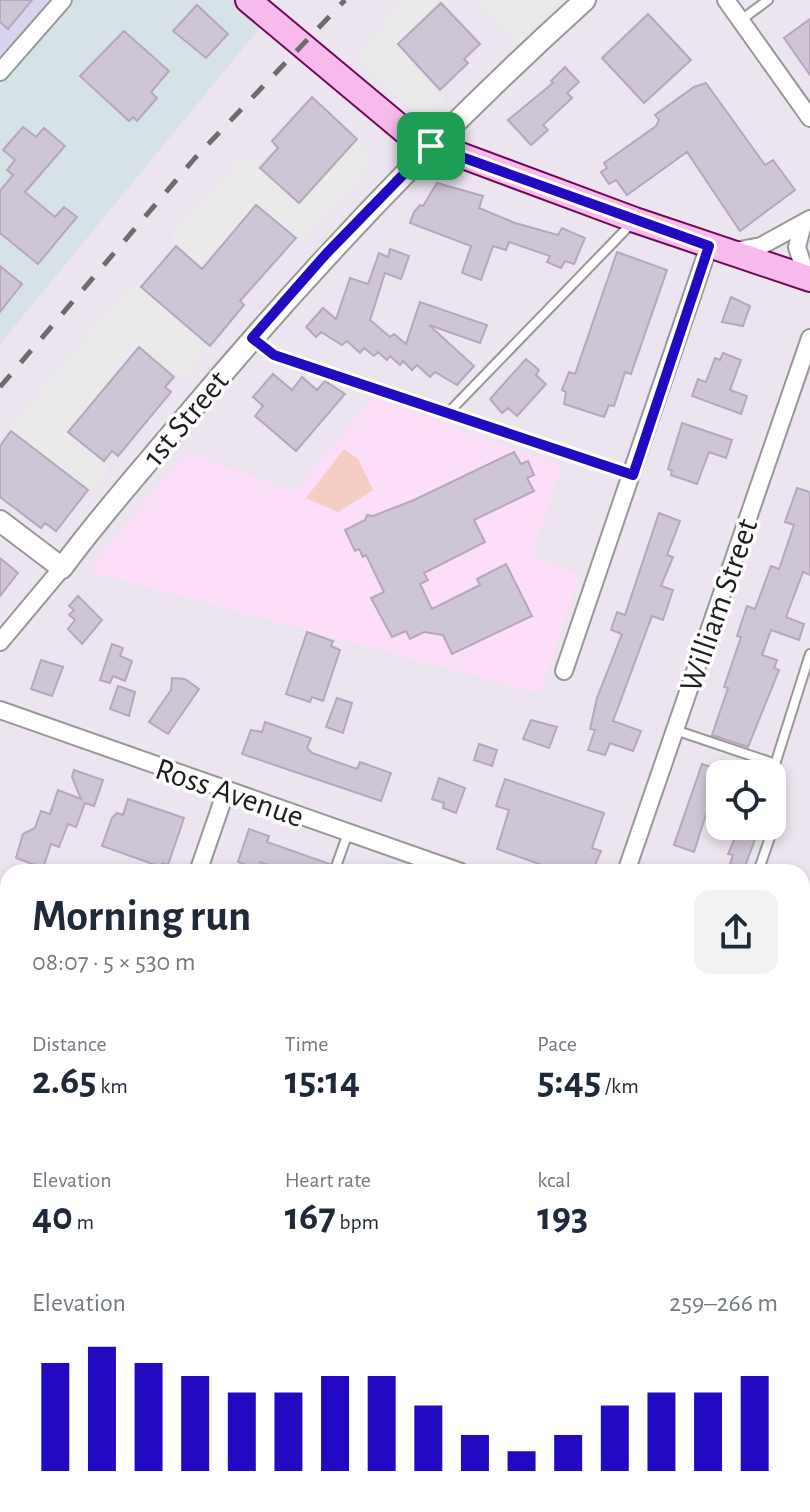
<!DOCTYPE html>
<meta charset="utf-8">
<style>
:root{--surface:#fff;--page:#f2f2f3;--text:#1f2937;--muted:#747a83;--accent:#210ac1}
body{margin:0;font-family:"Alegreya Sans",sans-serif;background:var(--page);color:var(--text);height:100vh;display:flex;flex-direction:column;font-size:30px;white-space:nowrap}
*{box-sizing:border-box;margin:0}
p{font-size:26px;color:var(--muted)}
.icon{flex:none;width:44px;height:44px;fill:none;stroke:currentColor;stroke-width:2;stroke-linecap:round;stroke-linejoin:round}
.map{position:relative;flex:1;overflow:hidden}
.details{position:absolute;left:0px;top:864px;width:810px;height:648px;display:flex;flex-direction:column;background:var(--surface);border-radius:24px 24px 0 0;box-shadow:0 4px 12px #0003}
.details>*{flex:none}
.fabs{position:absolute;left:706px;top:760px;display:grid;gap:16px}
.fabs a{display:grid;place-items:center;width:80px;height:80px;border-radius:16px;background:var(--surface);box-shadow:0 4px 12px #0003;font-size:40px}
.pin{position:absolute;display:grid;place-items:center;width:68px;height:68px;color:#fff;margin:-34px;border-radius:16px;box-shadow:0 4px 12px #0006}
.round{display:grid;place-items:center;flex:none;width:84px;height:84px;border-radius:16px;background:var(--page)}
.overview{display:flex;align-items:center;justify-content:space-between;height:136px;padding:0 32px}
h1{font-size:44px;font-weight:600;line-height:60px}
.stats{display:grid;grid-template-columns:repeat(3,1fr);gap:12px;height:136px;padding:8px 32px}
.stats div{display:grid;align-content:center}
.stats b{font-size:40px;font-weight:600}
.stats small{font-size:22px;font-weight:400}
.stats p{font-size:22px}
.chart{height:224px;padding:16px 32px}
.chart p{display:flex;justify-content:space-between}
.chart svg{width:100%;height:144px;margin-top:8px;stroke:var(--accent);stroke-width:6}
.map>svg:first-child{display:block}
.commercial{fill:#d8d4ee}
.industrial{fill:#d7e2e7}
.education{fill:#fddef9}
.grass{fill:#e6acc2}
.park{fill:#f6cdc3}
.parking{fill:#eaeaea}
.building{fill:#cec5d5;stroke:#b5a7bf;stroke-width:2}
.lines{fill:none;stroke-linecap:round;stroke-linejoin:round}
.service-casing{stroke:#989898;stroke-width:12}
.minor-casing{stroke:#989898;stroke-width:20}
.tertiary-casing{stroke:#989898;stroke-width:24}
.secondary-casing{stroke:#6f0a58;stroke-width:28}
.primary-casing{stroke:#730890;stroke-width:30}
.service{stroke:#fff;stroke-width:8}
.minor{stroke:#fff;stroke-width:16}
.tertiary{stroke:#fff;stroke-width:20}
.secondary{stroke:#f6bbec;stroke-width:24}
.primary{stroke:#dca1f7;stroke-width:26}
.rail{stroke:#6c6c6c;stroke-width:5;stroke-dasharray:16 16;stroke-linecap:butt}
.route-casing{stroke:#fff;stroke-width:16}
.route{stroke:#210ac1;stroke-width:10}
.labels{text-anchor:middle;stroke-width:7;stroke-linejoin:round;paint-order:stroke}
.street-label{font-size:32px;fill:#1e1e1e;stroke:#fff}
</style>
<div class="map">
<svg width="810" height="1512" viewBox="0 0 810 1512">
<rect width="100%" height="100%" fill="#ece4ee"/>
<path class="commercial" d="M0,0H63L0,72Z"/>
<path class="industrial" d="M65,0H248L268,18L0,344V72Z"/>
<path class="education" d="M373,398L562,466L532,556L580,575L540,694L88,571L186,452L295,492Z"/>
<path class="grass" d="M810,1114V1512H631L635,1504H802V1132Z"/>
<path class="park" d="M344,449L358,459L373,490L338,512L306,498Z"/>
<path class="parking" d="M403,0H441L394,46L447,100L437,110L422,118L355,58Z
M474,0H562L517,44Z
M356,141L376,159L302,243L258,203L202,265L170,237L244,154L299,204Z
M133,282L211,347L182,380L139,345L67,432L110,468L91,492L8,429Z"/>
<path class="building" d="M0,0H32L8,29L0,22Z
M441,3L480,44L464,59L468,63L440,90L398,44Z
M197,5L228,34L206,58L173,31Z
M648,14L691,60L644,103L602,58Z
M810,19V75L784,38Z
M124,31L169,71L151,92L157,98L137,121L133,117L129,121L80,76Z
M565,67L579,82L567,93L572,98L543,125L548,130L531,145L508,120L553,83L551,81Z
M706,83L765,165L773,160L795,190L740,231L687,152L627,195L616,180L609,184L601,172L607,168L604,163L656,126L659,120L655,115L694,87Z
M312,97L357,139L299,203L260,168L278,148L272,141Z
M23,127L36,137L44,128L65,146L25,192L55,217L64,207L77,217L38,264L0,233V191L13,175L7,170L15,160L3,150Z
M437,183L483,196L479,208L515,223L558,235L562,228L585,238L574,264L565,261L561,268L547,262L550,256L509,242L506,250L493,246L481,280L462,273L471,246L410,223L414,212L420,205L423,206Z
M256,205L296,238L240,301L244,305L210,346L141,287L176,246L202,269Z
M390,249L409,256L401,279L385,273L370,320L390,337L394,334L406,344L420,302L487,325L480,343L429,325L474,366L457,385L435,372L430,377L417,365L412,370L403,361L400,365L390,356L387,360L378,352L374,356L364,348L360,353L347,341L342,345L321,332L316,337L306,327L323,308L336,319L350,278L368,284L379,253L388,257Z
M617,252L667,270L631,374L625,372L614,406L609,405L604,417L564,404L566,392L562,390L569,372L575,374Z
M0,266L22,284L0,312Z
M731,297L750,306L743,326L722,322Z
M139,347L174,377L165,387L171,392L118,456L112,451L104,461L68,432Z
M723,353L741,360L730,390L747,396L741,414L692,396L698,379L706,382L715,358L720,360Z
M526,359L539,370L536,375L546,384L517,416L508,408L502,413L490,399Z
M273,374L292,390L302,377L317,390L325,381L345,394L296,451L255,416L263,406L253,397Z
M682,423L732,440L726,458L709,452L697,484L671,475L672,471L668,469Z
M11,431L88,490L56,531L45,523L41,528L0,497V446Z
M514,452L521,464L528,461L534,475L527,478L534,491L474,520L485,542L424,573L428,580L420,584L432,609L480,585L477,579L506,564L532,616L452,654L443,635L424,632L410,639L406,631L392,637L371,598L384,592L366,555L363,557L359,549L355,551L345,530L365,520L367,515L373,516L414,500Z
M797,488L810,492V575L803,572L786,617L804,624L799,640L771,630L762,655L777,660L774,668L779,670L748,747L712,735L728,688L724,687L741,637L737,636L747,606L755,609L771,566L779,569L794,525L785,522Z
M659,513L680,521L667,555L673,557L661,586L673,590L663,620L652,616L613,721L641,731L633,751L610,743L605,755L588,750L595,730L590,729L597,698L622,634L611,630L617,612L625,615Z
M0,558L18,573L0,596Z
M78,596L102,620L82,644L68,629L75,620L69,615L74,610L69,606Z
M307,632L333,641L331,646L340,650L323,701L312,697L310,702L286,694Z
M112,644L123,648L120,656L132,661L125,681L113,676L110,683L100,680Z
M41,660L63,667L52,696L31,689Z
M172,678L185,679L199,689L168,734L149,722L171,690Z
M118,686L135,692L129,716L110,709Z
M337,698L352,703L343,733L326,727Z
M531,720L557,727L549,748L523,739Z
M265,722L311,738L307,748L312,753L357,769L360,762L391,773L381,801L242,754L251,730L262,732Z
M479,744L497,750L492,766L474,760Z
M702,764L720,770V791L714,789L694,852L674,845Z
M74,770L103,780L94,806L85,803L76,827L68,824L59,847L51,844L43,868L16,858L23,834L35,828L41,811L50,814L58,790L81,799L72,777Z
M439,778L465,788L456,813L443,808L444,803L432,799Z
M505,779L604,813L592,848L601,851L592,872L556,870L497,849L509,810L496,806Z
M128,799L184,818L168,865L162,863L161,867L102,846L112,818L117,813L123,815Z
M740,826H760L744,869L730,864L733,855L728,854Z
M249,829L269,836L267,842L330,864L327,872H290L260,862L258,869L238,862Z"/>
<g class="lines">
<g class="service-casing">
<path id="service" d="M741,20L768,0
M253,338L274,355L633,475
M448,413L631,224
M675,730L773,763
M772,774L810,654
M334,872L348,833
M758,872L779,811L772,774
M0,1286L8,1289"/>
</g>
<g class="minor-casing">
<path id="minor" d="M726,0L810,118
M0,72L63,0
M803,224L797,247L807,278
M735,251L761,246L810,219
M0,642L62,568
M564,671L709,246
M0,710L461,872
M198,872L226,791
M626,872L810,338
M802,968L810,954
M0,1123L8,1126
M0,1320L8,1298
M0,1450L8,1453
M161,1504L185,1512
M418,1512L420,1504"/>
</g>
<g class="tertiary-casing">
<path id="tertiary" d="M0,521L62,568C100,516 144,467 185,418C310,269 441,130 585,0"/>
</g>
<g class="secondary-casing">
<path id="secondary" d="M248,0L412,137L635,220L810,279"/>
</g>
<g class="primary-casing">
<path id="primary" d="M802,1037L810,1020
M802,1096L810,1082
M596,1512L599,1504"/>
</g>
<use href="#service" class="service"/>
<use href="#minor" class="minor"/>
<use href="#tertiary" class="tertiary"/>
<use href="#secondary" class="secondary"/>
<use href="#primary" class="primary"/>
<path class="rail" d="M0,387L195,158L345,0"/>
</g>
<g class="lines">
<g class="route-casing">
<path id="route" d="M431,146L709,246L633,475L274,355L252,338L326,254Z"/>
</g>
<use href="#route" class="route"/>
</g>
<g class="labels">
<g class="street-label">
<text transform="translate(185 418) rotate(-50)" y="11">1st Street</text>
<text transform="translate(718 605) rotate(-71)" y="11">William Street</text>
<text transform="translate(230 792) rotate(19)" y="11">Ross Avenue</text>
</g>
</g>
</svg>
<div class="fabs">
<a><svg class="icon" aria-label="locate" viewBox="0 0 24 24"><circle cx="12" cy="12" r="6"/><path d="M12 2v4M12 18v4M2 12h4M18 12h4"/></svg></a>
</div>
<div class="pin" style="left:431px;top:146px;background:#1e9e55"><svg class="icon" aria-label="arrive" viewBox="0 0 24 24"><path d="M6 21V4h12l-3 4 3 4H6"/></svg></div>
<section class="details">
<div class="overview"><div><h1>Morning run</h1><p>08:07 · 5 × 530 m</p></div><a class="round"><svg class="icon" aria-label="share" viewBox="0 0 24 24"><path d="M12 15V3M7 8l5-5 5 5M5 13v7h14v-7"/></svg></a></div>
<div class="stats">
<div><p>Distance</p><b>2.65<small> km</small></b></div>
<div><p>Time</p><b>15:14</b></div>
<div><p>Pace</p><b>5:45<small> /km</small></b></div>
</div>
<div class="stats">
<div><p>Elevation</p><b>40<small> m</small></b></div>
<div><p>Heart rate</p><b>167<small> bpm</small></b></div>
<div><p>kcal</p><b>193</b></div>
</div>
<div class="chart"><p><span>Elevation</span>259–266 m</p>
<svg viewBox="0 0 160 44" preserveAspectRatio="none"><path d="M5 44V11M15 44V6M25 44V11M35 44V15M45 44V20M55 44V20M65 44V15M75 44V15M85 44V24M95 44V33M105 44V38M115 44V33M125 44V24M135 44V20M145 44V20M155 44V15"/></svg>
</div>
</section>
</div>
